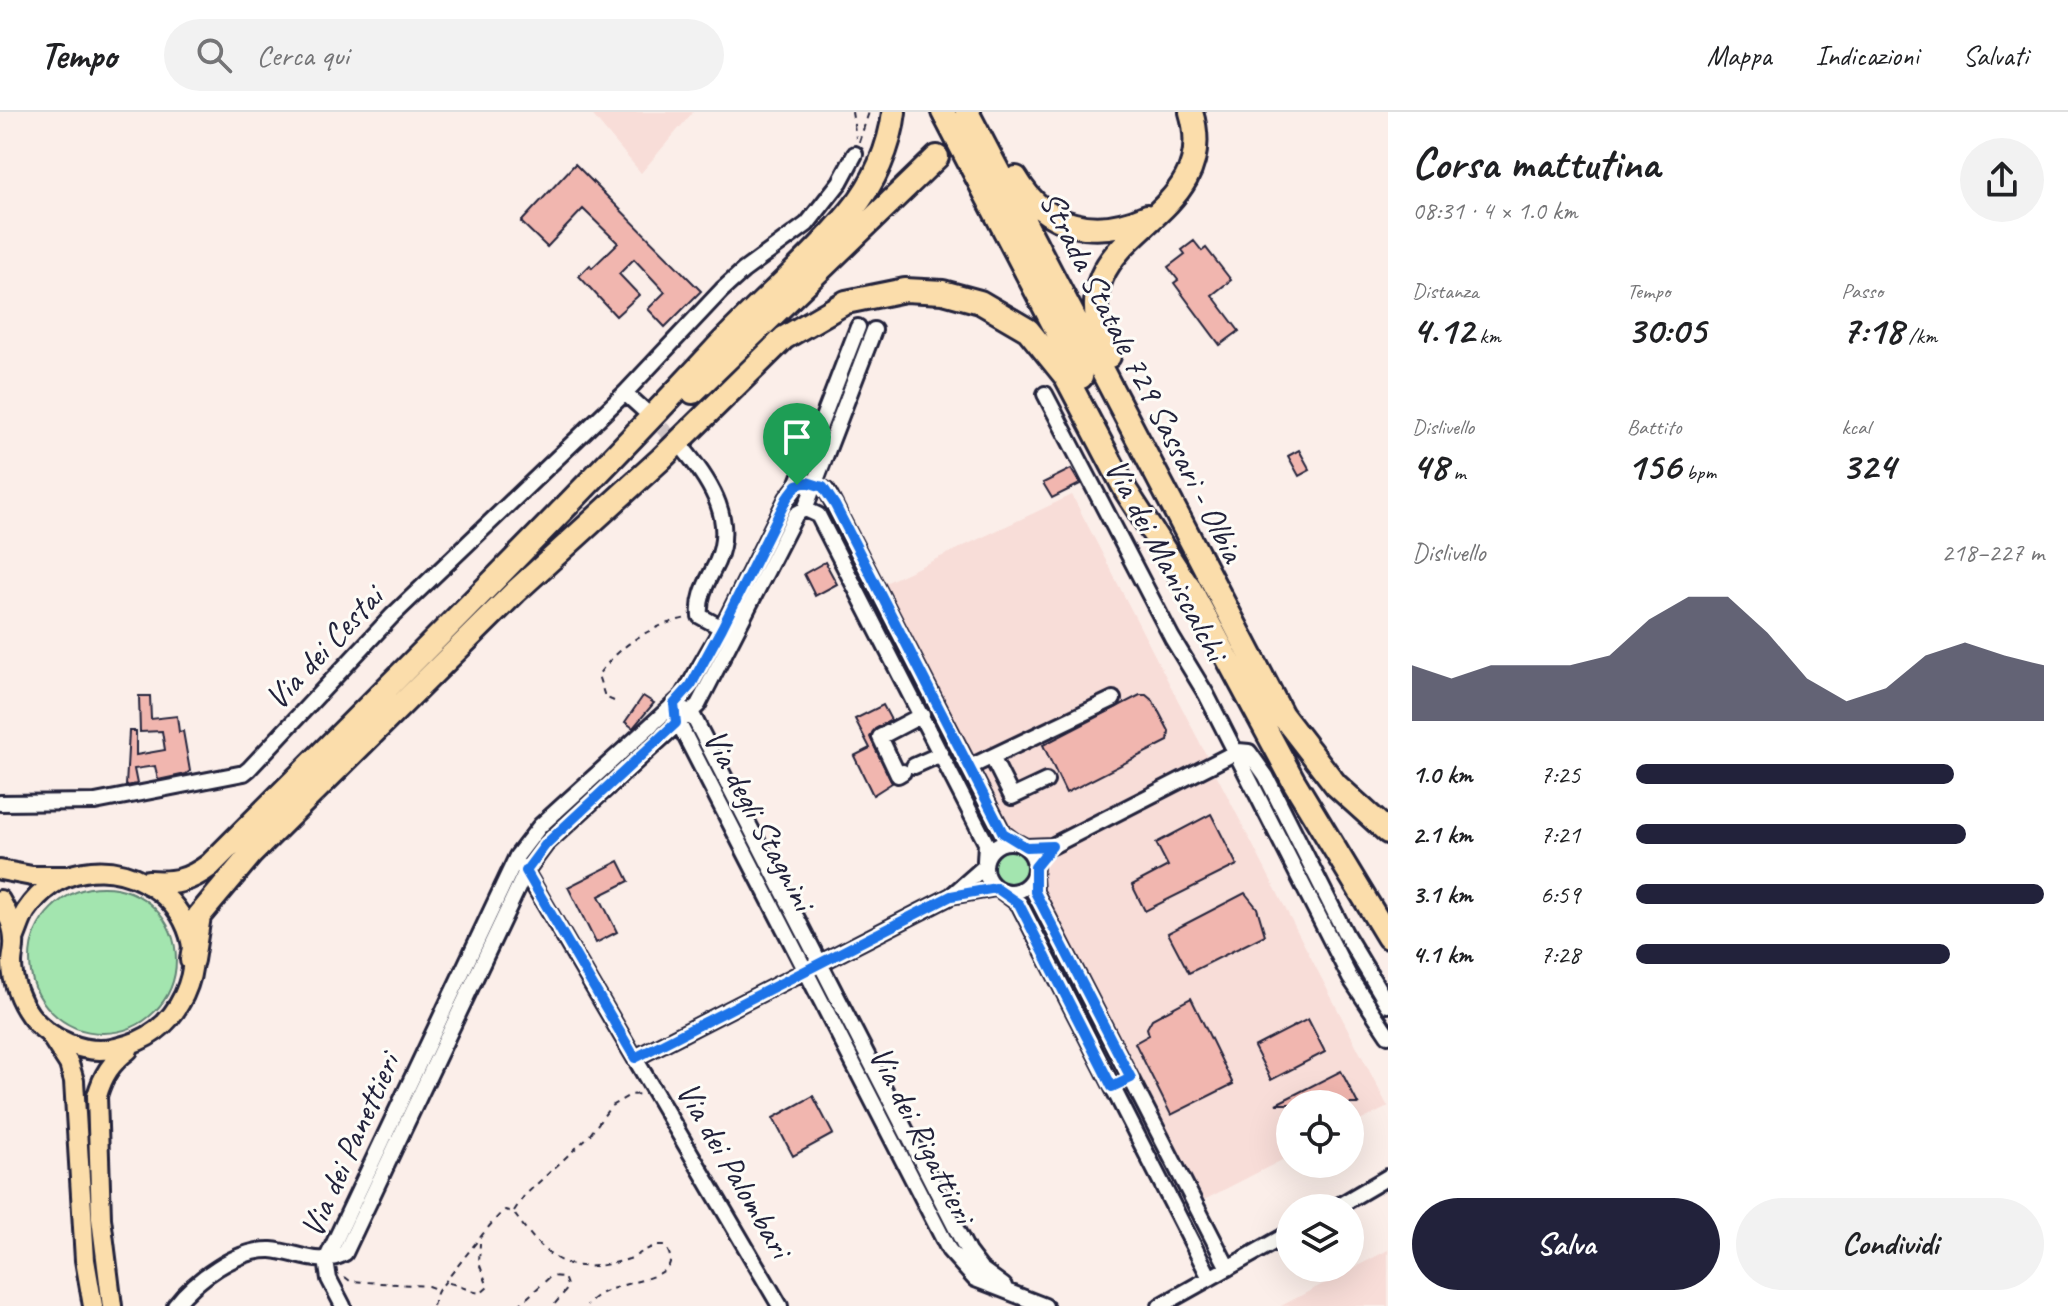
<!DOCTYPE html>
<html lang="it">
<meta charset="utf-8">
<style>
:root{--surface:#fff;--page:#f2f2f2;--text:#202124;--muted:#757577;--line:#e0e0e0;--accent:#22223b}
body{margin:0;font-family:Caveat,sans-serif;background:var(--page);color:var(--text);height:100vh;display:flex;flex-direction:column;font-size:30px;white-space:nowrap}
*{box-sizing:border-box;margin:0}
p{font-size:26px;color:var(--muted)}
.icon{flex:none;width:44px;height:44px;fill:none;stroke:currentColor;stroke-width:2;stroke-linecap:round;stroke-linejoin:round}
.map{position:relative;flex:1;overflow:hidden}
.details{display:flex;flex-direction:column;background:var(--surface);width:680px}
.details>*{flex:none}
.controls{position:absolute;left:1276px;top:978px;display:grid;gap:16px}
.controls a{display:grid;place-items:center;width:88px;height:88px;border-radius:50%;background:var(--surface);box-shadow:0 8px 32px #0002;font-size:40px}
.pin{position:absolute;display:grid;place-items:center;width:68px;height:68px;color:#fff;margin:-82px -34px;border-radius:50% 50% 50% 0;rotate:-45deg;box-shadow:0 0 8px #0007}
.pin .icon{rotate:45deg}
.round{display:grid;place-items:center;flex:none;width:84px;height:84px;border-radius:42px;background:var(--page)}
.headline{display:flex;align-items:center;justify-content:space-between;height:136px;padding:0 24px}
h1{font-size:44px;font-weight:700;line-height:60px}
.figures{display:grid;grid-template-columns:repeat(3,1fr);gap:12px;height:136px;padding:8px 24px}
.figures div{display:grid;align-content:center}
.figures b{font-size:40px;font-weight:700}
.figures small{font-size:22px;font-weight:400}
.figures p{font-size:22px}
.chart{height:224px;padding:16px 24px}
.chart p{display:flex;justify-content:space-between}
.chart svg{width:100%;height:144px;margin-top:8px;fill:var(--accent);opacity:.7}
.cta{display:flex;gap:16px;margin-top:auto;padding:16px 24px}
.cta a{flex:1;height:92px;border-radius:48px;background:var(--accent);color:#fff;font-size:32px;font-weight:700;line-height:92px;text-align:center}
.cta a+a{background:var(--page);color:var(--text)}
ul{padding:0 24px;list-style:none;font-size:26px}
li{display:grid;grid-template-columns:128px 96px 1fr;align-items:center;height:60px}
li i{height:20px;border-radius:10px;background:var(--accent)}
header{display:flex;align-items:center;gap:48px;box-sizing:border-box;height:112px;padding:0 40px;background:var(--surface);border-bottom:2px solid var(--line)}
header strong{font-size:38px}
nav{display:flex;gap:44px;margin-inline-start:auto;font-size:28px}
.search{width:560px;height:72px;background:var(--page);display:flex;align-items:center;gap:20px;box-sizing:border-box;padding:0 28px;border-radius:44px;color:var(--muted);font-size:30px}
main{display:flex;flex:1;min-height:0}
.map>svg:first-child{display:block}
.built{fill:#f8ddd8}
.green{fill:#a3e5af;stroke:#628475;stroke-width:2}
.building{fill:#f1b6af;stroke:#22223b;stroke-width:2}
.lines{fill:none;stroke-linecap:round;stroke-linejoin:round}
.minor-tunnel{stroke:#d0c5c6;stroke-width:14;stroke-dasharray:14 7;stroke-linecap:butt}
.minor-casing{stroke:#22223b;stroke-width:20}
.major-casing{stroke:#22223b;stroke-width:24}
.highway-casing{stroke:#22223b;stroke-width:28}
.path{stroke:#22223b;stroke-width:2;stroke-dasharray:6 6;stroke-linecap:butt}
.minor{stroke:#fdfcf7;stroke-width:14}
.major{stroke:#fbddab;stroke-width:18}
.highway{stroke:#fbddab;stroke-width:22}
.route-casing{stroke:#fff;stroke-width:16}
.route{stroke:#1a73e8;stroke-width:10}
.labels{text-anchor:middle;stroke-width:6;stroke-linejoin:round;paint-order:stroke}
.street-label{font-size:34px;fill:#22223b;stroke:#fdfcf7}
</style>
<header>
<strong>Tempo</strong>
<div class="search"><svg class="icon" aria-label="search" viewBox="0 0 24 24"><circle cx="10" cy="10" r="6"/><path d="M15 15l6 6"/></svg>Cerca qui</div>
<nav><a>Mappa</a><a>Indicazioni</a><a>Salvati</a></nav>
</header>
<main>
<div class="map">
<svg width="1388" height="1194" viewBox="0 0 1388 1194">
<rect width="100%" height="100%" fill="#fbeee9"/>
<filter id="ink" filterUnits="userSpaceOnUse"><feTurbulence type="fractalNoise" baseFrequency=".0125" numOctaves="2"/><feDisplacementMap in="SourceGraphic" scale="16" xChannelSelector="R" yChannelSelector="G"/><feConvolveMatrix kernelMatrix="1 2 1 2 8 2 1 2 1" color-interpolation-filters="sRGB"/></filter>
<g filter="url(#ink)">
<path class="built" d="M590,0H693L641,61Z
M1072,383L1388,995L1350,1014V992H1290V1044L1200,1090L881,473Z
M1388,1138V1194H1281Z"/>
<path class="green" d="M992 755a18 18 0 1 1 36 0a18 18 0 1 1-36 0Z
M30 848a73 73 0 1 1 146 0a73 73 0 1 1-146 0Z"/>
<path class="building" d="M575,52L701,179L665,215L648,197L665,180L634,147L619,162L639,183L616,204L579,164L590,153L592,156L618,131L583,97L547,135L521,110Z
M1194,129L1202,139L1206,136L1231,168L1212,183L1239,219L1220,233L1174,171L1178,168L1168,155L1185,142L1182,138Z
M1299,338L1310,358L1299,364L1288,344Z
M1071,357L1080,372L1052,386L1043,371Z
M825,450L837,472L815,484L804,462Z
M1140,583H1146L1153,589L1169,619L1168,629L1066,681L1043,633Z
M139,584H150L151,607L177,604L179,620L183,619L190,659L186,662L158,668L155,654L134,657L137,672L126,674L129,619H136V643L165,638L162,619L140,620Z
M643,584L654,591L633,616L625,610Z
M883,593L891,608L875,617L870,625L892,671L873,683L854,644L870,636L855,607Z
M1211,702L1237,753L1145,799L1132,773L1168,754L1156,731Z
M619,749L629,769L599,784L617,820L596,831L568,775Z
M1245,781L1257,796L1265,823L1189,861L1168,821Z
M1191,886L1233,972L1171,1003L1135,931L1149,923L1147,916L1152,907Z
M1308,907L1325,940L1271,968L1254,935Z
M1341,959L1358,992H1276Z
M813,984L833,1022L793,1044L773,1006Z"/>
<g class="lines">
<path class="minor-tunnel" d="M647,301L683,337"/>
<g class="minor-casing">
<path id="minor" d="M625,281L646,300
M1045,282L1172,526L1206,582L1350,866L1388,923
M686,340C712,372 735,409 717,450C708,469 698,483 700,504L722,516
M797,373L858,215
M805,397L818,403L986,731L985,749
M805,397L874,218
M685,598L691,600L968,1140L981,1157L1004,1174
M675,604L949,1138L975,1167L1045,1194
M992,645L1012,685L1046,669
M914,654L941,642
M970,655L1113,587
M903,660L898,663L880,625L922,603
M0,691L95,690L244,661L249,657L392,504L625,281L722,178L743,159L807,112L840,70L855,42
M985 755a25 25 0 1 1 50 0a25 25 0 1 1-50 0Z
M1026,735L1052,734L1238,639L1249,640L1266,664L1345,821L1388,893
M523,755L780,1194
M1034,764L1035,780L1228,1156
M1000,778L1019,792L1210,1166
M951,784L996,776
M635,946L951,784L984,755
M1335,1096L1388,1065
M326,1148L517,744L540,714L683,584L722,516L787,386L797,373L815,371L827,379L1003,721L1015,730
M326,1148L329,1167L343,1194
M175,1194C195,1168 237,1137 271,1138C298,1140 319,1156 345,1141L526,759L546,732L698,593L796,402L805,397
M1160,1194L1290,1121"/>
</g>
<g class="major-casing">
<path id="major" d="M0,758L32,764H66
M0,788C7,800 14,814 14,828C15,836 12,844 12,852C12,869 20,889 30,903C48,927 86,944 116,936C148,929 170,913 184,883C229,786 88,708 26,799C21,807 18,818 14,827
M49,921L69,952L74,969L85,1148L93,1194
M112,1194L101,1106L97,984C103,963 111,951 128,938"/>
</g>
<g class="highway-casing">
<path id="highway" d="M943,0L1081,265
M967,0L1282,603L1336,673L1388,720
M1016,66C1046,117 1095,127 1147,104
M1109,244C1047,114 1226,118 1191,0
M693,280L937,45
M1188,473L1293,668L1388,825
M148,770C174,772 189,769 210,753C379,584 549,416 711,242C756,193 809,150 851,99C874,72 890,35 894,0
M192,848L199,804L251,742L515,480L661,347L784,226L846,190L905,178L943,180L980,190L1028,218L1066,265L1126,379L1194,484"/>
</g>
<path class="path" d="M852,0L856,26
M859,30L869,0
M614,589L605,585L598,563C620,533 651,513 687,506
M514,1099L524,1084L589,1024L611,994L630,983L642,982
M345,1165L350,1169L428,1174L436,1177
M449,1171C460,1173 470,1180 481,1181L488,1175L479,1151L480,1131
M433,1194C435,1188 436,1181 440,1176C453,1161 494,1105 505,1098L513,1100C548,1148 566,1166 629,1147C639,1143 646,1136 657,1134H665C693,1174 603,1164 587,1194
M518,1194L551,1164L564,1165L568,1176L553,1194"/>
<use href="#minor" class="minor"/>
<use href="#major" class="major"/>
<use href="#highway" class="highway"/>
</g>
</g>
<g class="lines" filter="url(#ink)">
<g class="route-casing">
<path id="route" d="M807,370L823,375L835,393L1003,721L1026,735L1052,734L1035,755V780L1131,966L1112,975L1019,792L996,776L951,784L635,946L526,759L546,732L676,611L674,592L691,573L722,516L787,386L797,373Z"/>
</g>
<use href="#route" class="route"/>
</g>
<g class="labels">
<g class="street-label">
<text transform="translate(1143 264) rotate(63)" y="12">Strada Statale 729 Sassari - Olbia</text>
<text transform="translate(1167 447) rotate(62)" y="12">Via dei Maniscalchi</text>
<text transform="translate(323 535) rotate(-47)" y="12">Via dei Cestai</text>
<text transform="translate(760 707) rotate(62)" y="12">Via degli Stagnini</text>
<text transform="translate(923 1022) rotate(63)" y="12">Via dei Rigattieri</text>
<text transform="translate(349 1033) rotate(-66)" y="12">Via dei Panettieri</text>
<text transform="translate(735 1057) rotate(60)" y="12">Via dei Palombari</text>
</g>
</g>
</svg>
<div class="controls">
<a><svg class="icon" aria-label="locate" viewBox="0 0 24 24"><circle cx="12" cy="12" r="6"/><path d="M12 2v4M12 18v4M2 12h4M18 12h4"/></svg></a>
<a><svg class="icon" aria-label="layers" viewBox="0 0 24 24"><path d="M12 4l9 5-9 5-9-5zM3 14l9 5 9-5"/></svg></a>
</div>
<div class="pin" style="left:797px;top:373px;background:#1e9e55"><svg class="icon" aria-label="arrive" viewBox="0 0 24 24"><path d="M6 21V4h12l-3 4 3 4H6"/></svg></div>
</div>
<section class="details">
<div class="headline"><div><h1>Corsa mattutina</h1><p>08:31 · 4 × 1.0 km</p></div><a class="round"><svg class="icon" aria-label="share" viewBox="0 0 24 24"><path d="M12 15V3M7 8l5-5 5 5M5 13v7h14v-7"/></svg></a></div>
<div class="figures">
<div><p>Distanza</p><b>4.12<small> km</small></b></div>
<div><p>Tempo</p><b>30:05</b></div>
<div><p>Passo</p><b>7:18<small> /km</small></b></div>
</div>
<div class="figures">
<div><p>Dislivello</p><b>48<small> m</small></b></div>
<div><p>Battito</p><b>156<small> bpm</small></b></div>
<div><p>kcal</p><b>324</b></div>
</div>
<div class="chart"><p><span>Dislivello</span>218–227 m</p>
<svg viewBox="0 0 160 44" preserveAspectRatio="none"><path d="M0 44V27L10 31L20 27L30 27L40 27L50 24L60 13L70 6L80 6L90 17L100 31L110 38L120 34L130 24L140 20L150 24L160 27V44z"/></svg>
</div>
<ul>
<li><b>1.0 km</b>7:25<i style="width:78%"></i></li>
<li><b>2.1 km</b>7:21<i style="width:81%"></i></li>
<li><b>3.1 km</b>6:59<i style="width:100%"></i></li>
<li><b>4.1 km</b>7:28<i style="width:77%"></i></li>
</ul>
<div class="cta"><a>Salva</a><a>Condividi</a></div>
</section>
</main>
